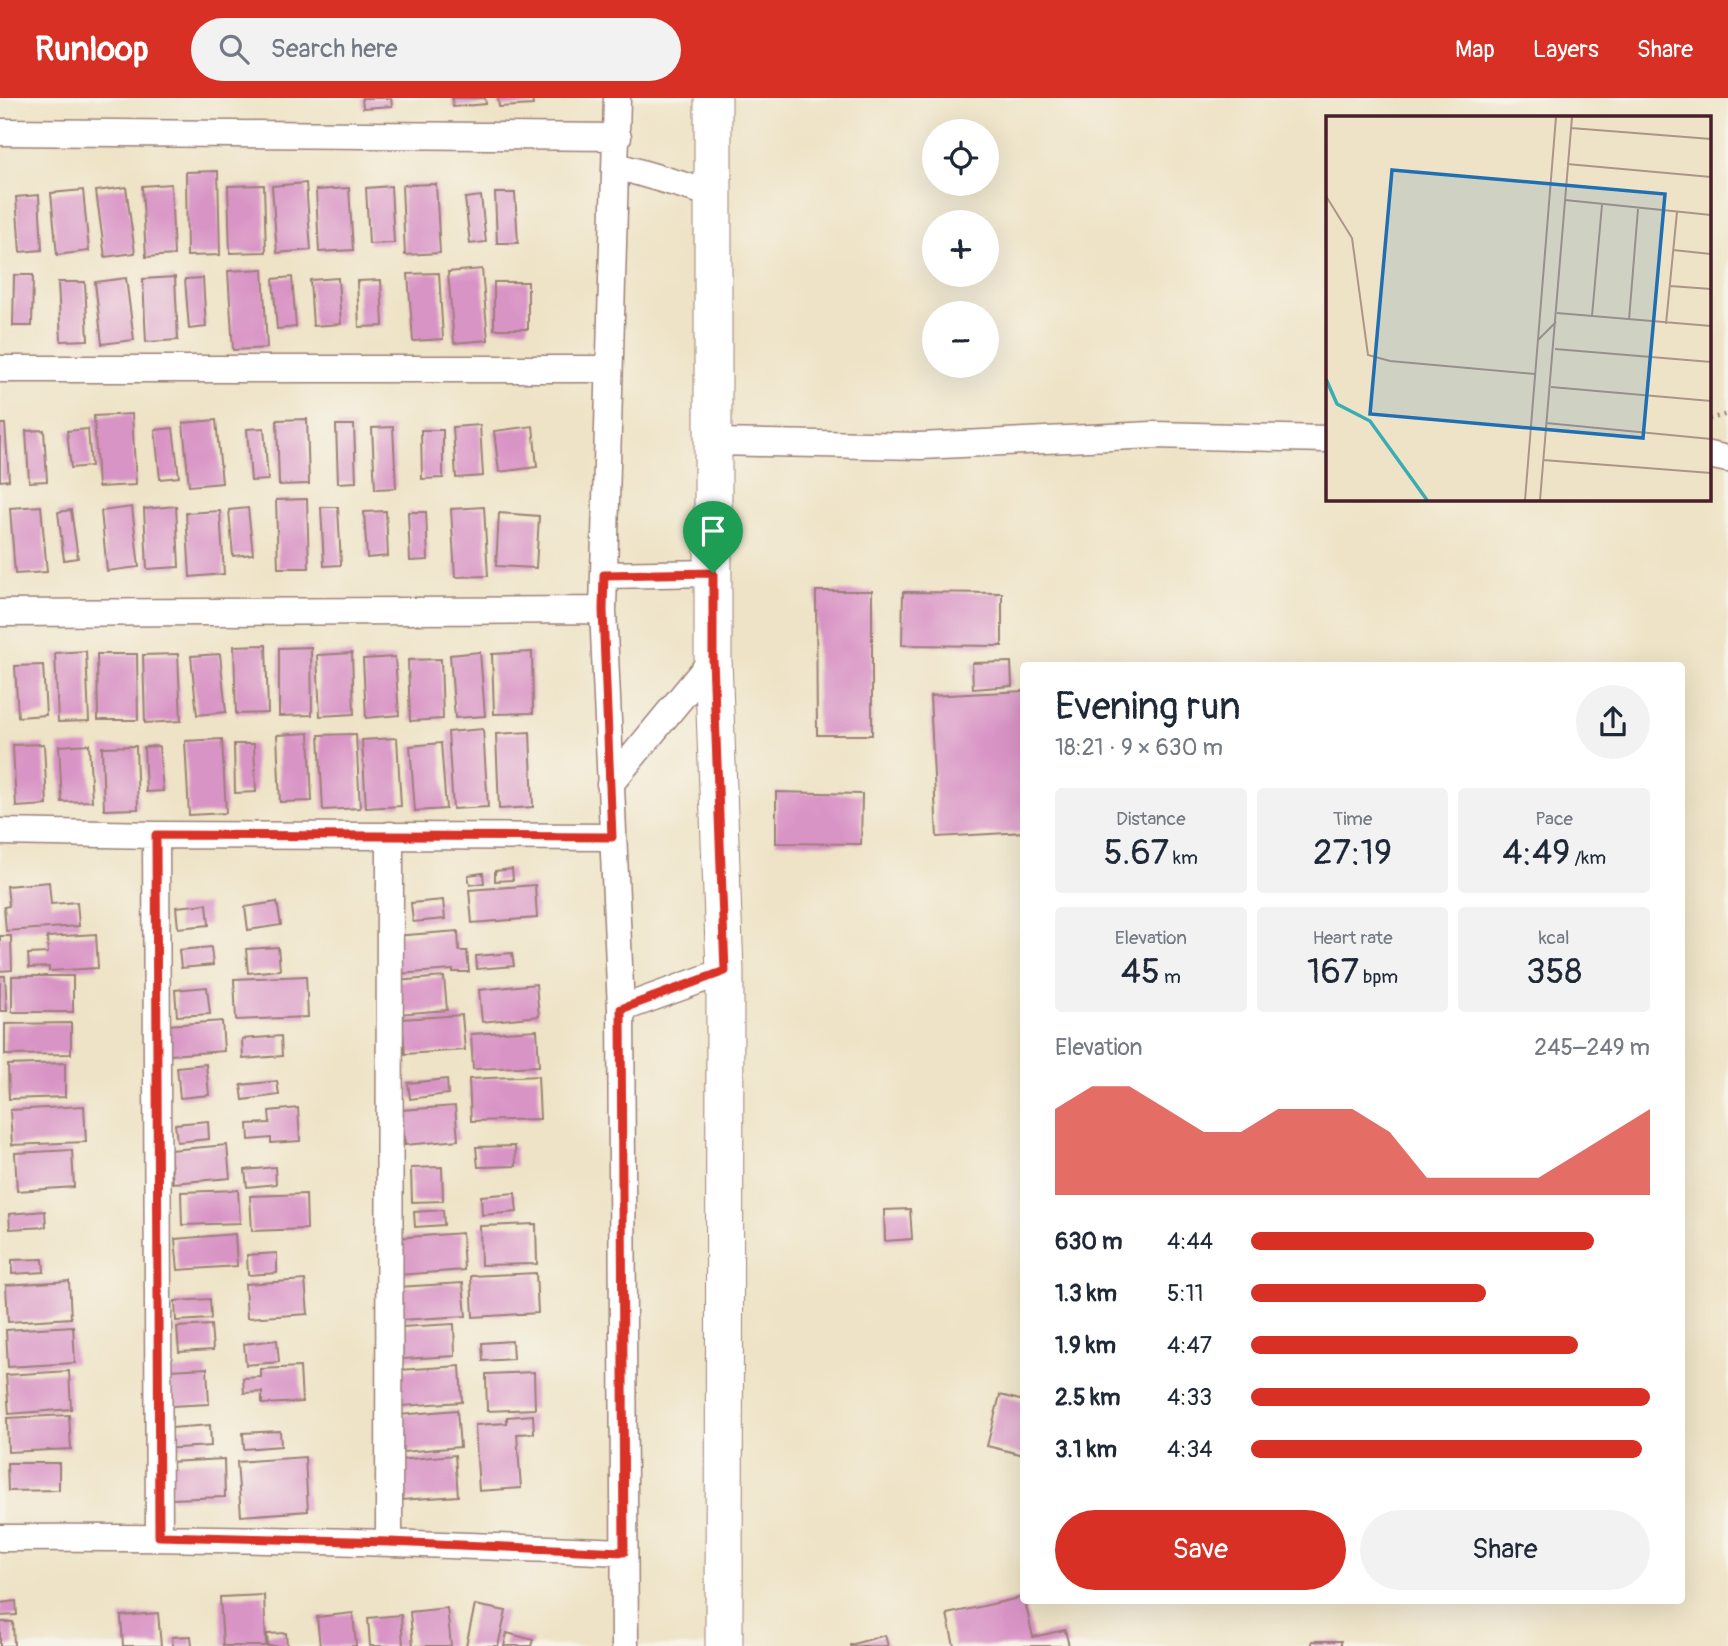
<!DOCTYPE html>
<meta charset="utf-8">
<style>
:root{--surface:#fff;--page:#f2f2f3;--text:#1f2937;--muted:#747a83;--accent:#d93025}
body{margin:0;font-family:Pangolin,sans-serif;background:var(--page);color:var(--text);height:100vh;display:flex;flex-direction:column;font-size:26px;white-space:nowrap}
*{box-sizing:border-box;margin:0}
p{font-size:23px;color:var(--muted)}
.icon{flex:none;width:38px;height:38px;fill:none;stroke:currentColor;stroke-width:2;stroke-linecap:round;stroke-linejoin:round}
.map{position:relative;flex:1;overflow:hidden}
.side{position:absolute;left:1020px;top:564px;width:665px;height:942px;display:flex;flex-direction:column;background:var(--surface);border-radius:7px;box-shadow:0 7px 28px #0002}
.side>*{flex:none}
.controls{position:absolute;left:922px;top:21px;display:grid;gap:14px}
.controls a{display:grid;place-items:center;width:77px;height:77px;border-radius:50%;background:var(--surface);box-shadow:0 7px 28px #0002;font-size:35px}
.pin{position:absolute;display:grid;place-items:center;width:60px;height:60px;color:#fff;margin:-72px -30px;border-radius:50% 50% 50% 0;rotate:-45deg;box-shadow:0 0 7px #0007}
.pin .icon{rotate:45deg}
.round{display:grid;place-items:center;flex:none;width:74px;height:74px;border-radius:37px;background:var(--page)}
.head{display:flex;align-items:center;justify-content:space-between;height:119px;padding:0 35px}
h1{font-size:38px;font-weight:600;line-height:52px}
.metrics{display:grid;grid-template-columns:repeat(3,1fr);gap:10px;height:119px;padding:7px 35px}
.metrics div{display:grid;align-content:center;border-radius:7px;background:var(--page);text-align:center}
.metrics b{font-size:35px;font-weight:600}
.metrics small{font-size:19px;font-weight:400}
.metrics p{font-size:19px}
.chart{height:196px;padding:14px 35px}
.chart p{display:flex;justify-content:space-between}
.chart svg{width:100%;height:126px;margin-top:7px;fill:var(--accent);opacity:.7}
.button{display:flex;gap:14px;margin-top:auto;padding:14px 35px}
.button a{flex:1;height:80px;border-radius:42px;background:var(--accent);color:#fff;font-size:28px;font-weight:600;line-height:80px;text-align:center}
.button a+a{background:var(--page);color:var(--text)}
ul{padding:0 35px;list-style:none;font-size:23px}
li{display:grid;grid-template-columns:112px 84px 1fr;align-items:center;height:52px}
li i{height:18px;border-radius:9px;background:var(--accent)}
header{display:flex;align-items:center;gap:42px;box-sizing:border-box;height:98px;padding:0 35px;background:var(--accent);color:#fff}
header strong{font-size:33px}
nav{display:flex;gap:38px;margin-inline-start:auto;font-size:24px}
.search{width:490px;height:63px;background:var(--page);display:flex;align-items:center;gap:18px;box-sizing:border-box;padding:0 24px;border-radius:38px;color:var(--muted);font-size:26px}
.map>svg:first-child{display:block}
.building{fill:#d994c6}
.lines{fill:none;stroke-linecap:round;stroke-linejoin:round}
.street-casing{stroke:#9c8178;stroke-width:29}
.secondary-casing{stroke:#9c8178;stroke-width:39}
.path{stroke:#9c8178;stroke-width:4.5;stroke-dasharray:2 5;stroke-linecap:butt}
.street{stroke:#fff;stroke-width:26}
.secondary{stroke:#fff;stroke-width:37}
.route-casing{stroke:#fff;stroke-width:14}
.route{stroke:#d93025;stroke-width:9}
.inset-river{fill:none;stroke:#3aacb3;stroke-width:3.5}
.inset-road{fill:none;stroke:#ac9588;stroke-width:2}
.view{fill:#1f6fb2;fill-opacity:0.15;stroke:#1f6fb2;stroke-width:3.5}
.inset-edge{fill:none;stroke:#4a1f2b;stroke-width:3.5}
</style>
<header>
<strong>Runloop</strong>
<div class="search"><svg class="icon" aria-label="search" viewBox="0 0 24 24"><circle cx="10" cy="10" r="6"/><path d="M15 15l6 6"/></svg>Search here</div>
<nav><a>Map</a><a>Layers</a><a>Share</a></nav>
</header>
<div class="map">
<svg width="1728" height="1548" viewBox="0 0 1728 1548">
<rect width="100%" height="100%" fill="#f7f3e8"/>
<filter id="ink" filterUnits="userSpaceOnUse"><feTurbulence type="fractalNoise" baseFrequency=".0143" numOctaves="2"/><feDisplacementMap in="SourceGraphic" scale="14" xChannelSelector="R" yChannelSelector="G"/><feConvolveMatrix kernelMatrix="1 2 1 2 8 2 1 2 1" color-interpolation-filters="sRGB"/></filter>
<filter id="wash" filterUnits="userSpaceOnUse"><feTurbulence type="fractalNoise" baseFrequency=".00686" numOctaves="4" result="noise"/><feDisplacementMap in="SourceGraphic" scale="28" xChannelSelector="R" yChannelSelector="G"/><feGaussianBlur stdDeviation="1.57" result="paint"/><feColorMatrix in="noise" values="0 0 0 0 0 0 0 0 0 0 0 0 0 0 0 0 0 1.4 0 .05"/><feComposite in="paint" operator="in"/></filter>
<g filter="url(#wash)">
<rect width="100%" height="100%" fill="#eee3c6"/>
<g id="blocks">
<path class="building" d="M362,0H391L392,8L363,10Z
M452,0H485L486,6L453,9Z
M498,0H532L533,7L499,9Z
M218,73L220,157L187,158L186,74Z
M306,85L311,152L277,155L272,88Z
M171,86L174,157L146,159L142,88Z
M436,86L440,155L405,157L402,87Z
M264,87L266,154L230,155L228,88Z
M391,88L394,145L369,146L366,90Z
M126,89L135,155L105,159L96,93Z
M349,90L353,152L319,154L316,92Z
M83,92L89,153L57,157L51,95Z
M495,95H515L518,145H497Z
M39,97L42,152L20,154L16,99Z
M481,98L486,144L470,146L465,100Z
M263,171L267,250L233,252L228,173Z
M482,171L488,242L454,245L448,174Z
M439,175L443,241L413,243L408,176Z
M14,177H33L32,228H13Z
M175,179L178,242L146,244L143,181Z
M292,179L296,229L277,231L273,181Z
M126,180L134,242L102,246L95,184Z
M203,180L206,229L189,231L185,181Z
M338,180L341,226L313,228L310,182Z
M381,182L383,228L359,229L357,183Z
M58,184H85L88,242L61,243Z
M494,184H528V231H494Z
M132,316L136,387L98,389L94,318Z
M307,321L309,386L279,387L277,322Z
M216,322L222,385L189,388L183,325Z
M0,326H5L9,382L0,383Z
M336,327H354L356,384L338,385Z
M480,327L483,378L456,380L453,329Z
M533,328L537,369L499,374L494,333Z
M393,329L396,390L375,391L372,330Z
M173,330L179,379L160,381L155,332Z
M264,330L268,382L251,383L247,331Z
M88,331L91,368L71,370L67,333Z
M44,332L47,383L29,384L26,333Z
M421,332H443V380L422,381Z
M307,401L309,470H278L276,402Z
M41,408L47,474L15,476L10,410Z
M176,408L179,469L147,471L144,411Z
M132,409L139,469L107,473L101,413Z
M321,409H338L341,467L324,468Z
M484,409L488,478L455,479L451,411Z
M248,410L253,456L233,458L229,412Z
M71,412L78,460L64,462L58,414Z
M220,413L224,476L190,479L186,415Z
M386,413L388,458L367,460L364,414Z
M408,414H426L428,462L410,463Z
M499,415L539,418L536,470L496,468Z
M816,493H872V637H817Z
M903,494L1002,495V548L902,547Z
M266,547L268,615L236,616L234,548Z
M311,549L312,617L279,618V550Z
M86,553L89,623L58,624L55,555Z
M480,554L485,618L455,620L450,557Z
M532,554L533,615L494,616L492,556Z
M352,555L354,616L320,618L317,557Z
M97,556H137L138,622H98Z
M178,556L181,623L145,625L143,557Z
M220,556L226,614L197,617L191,558Z
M395,559L399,617L366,620L363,561Z
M441,561L443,621L410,623L408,562Z
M1011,564L1012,588L973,591L972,565Z
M43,567L46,617L18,619L15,568Z
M1024,593V734L937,739L930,598Z
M483,631L488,709L453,711L448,634Z
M530,634L533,709L499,711L496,636Z
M309,635L312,703L280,704L277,637Z
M356,636L360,710L323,712L319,637Z
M397,640L401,708L366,710L362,642Z
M222,641L226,715L189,717L185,643Z
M441,645L446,711L415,713L410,648Z
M44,646L47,707L16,709L13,647Z
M89,646L92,703L62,704L59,648Z
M234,646H254L256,694L235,695Z
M136,648L138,711L104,712L102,649Z
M159,648L163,693L146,694L144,649Z
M776,694L862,696L861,746L776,745Z
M512,771L513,782L495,783V773Z
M483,775L484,785L470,787L468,777Z
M49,784L51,806L77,804L79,828L6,833L4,809L9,808L7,788Z
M535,787L537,820L472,825L469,792Z
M443,802L445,821L413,824L411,805Z
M277,804L281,827L248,832L245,809Z
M207,806L209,827L178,830L176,809Z
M458,833L459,853H467L469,874H453V872L396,876L394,838Z
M96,836L98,870L49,873V869L29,870L28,856L48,855L47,839Z
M0,838H11L12,872L0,873Z
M211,849L213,867L181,870L179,852Z
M278,849L280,872L248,875L246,851Z
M512,855L514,868L477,871L476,858Z
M0,878H5L7,913H0Z
M12,878H73V914H12Z
M306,878L308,919L236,922L234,881Z
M444,879L447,912L398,916L396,883Z
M536,886L539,918L482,924L479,892Z
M207,889L210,916L177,918L175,892Z
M462,917L465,952L405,956L402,921Z
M222,923L224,953L170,957L168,927Z
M71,925V956L5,957V926Z
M537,932L539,968L473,971L471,936Z
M281,938L282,958L243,961L242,941Z
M65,965V999L9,1001L8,967Z
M206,966L209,997L180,1000L177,969Z
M538,978L540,1021L471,1023L469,981Z
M447,981L448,996L410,1001L408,985Z
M277,983L279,997L243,1002L241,987Z
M84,1008L86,1044L12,1047L10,1012Z
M455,1008L458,1042L405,1047L402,1012Z
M298,1010L300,1043L271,1045V1040L249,1042L248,1026L270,1025L269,1013Z
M208,1023L209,1041L177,1044L175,1026Z
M227,1047L230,1080L173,1085L170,1052Z
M515,1048L516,1068L478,1069L476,1049Z
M72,1052L74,1089L17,1093L15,1055Z
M275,1069L276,1086L247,1089L245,1072Z
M442,1069L443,1103L412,1104L411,1070Z
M238,1092L240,1125L182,1127L181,1094Z
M515,1095L517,1114L482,1117L481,1098Z
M306,1096L307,1131L252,1133L250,1098Z
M910,1111L912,1141L885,1143L884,1112Z
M443,1112L444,1127L415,1129L414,1114Z
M45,1113L46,1129L10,1131L9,1116Z
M536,1126L537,1166L481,1167L480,1128Z
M462,1135L464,1172L398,1177L396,1140Z
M235,1136L237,1168L178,1172L175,1141Z
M277,1155V1175L248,1177L247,1157Z
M43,1161L44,1174L12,1176V1162Z
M536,1175L538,1215L473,1219L471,1178Z
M305,1182L308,1216L247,1220L245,1186Z
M69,1183L71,1220L8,1224L6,1187Z
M463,1185L466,1218L400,1222L398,1189Z
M210,1201L211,1221L176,1223L175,1203Z
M454,1226L455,1258L403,1261L401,1229Z
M211,1227L213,1252L179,1254L177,1229Z
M73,1228L75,1265L8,1269L6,1232Z
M277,1242L279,1264L246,1267L244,1246Z
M512,1243L513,1261L483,1263L482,1245Z
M460,1268L462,1304L402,1308L399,1272Z
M300,1269L302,1304L262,1306V1294L244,1295L243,1280L261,1279V1271Z
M207,1270L209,1306L171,1308L169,1272Z
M69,1273L71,1311L9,1316L6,1277Z
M534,1274L535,1311L487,1313L486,1276Z
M1000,1297L1024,1303V1357L987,1348Z
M457,1312L460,1349L403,1354L399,1317Z
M69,1317L71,1351L8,1354L7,1320Z
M533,1317L534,1335L517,1336L521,1390L479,1393L475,1327L507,1325V1319Z
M210,1327L211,1348L160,1351L158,1331Z
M280,1333L281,1348L244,1351L243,1335Z
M455,1357L458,1398L401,1402L398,1362Z
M305,1359L308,1413L241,1418L237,1364Z
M224,1361L225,1399L171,1401L169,1364Z
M7,1365H59V1392L8,1393Z
M264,1497L266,1548H223L220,1499Z
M1024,1499L1033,1539L1065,1532L1069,1548H954L947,1516Z
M16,1503L17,1517L0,1518V1505Z
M475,1507L506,1513L498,1548H466Z
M447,1510L451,1548H413L410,1514Z
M158,1515L161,1548H123L121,1518Z
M353,1515L356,1548H320L317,1519Z
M401,1517L403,1548H370L368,1520Z
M0,1524H13L14,1548H0Z
M286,1535L287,1548H268L267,1536Z
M507,1535L533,1542L531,1548H504Z
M885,1537L888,1548H850V1547Z
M191,1538L192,1548H173L172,1539Z
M1312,1543H1341V1548H1312Z"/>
</g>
</g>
<g filter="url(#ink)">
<use href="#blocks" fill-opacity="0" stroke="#9c8178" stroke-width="2"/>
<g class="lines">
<g class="street-casing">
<path id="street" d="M617,0L603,512L621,911L625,1548
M0,34L618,39
M617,68L713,96
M0,271H609
M714,344L920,348L1153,337L1327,341
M1709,357L1728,361
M604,477L713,475
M0,515L603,512
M610,686L713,561
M0,734L156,737L612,739
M156,737L159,1438
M621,911L725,873
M0,1440C208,1438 416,1445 624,1454
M389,1444L390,737"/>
</g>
<g class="secondary-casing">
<path id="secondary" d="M713,0V561L725,873L724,1548"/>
</g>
<path class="path" d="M1709,321L1728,316"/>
<use href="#street" class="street"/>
<use href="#secondary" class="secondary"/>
</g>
</g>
<g class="lines" filter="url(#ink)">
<g class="route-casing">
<path id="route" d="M713,475V561L725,873L621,911L624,1454L389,1444L159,1438L156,737L612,739L603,512L604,477Z"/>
</g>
<use href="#route" class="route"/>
</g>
<g transform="translate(1326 18)">
<rect width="385" height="385" fill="#eee3c6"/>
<path class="inset-river" d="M0,263L11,288L44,305L101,384"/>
<path class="inset-road" d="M245,12L385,23M241,48L385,61M0,80L26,122L42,239L64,245L209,258M239,84L385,99M347,134L385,138M344,170L385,173M231,197L385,210M266,200L276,89M303,204L312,93M340,208L351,96M212,224L230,206M229,233L385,246M225,271L385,285M220,307L385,323M217,344L385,357M199,384L230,1M214,384L246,1"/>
<path class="view" d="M66,54L339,78L317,322L44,298Z"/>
<rect width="385" height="385" class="inset-edge"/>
</g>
</svg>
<div class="controls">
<a><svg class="icon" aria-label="locate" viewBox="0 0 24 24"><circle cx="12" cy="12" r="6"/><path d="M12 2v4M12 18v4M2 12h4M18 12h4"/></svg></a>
<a>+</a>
<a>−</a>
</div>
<div class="pin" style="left:713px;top:475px;background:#1e9e55"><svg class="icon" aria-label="arrive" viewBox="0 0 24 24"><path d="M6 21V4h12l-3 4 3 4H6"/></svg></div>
<section class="side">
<div class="head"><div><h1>Evening run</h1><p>18:21 · 9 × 630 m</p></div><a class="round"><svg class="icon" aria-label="share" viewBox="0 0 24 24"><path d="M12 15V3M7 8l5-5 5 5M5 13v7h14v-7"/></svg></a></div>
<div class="metrics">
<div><p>Distance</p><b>5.67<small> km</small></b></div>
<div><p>Time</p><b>27:19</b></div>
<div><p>Pace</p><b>4:49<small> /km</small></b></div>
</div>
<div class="metrics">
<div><p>Elevation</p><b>45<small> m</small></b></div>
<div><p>Heart rate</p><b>167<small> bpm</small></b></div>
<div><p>kcal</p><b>358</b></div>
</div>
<div class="chart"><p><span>Elevation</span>245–249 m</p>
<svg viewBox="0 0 160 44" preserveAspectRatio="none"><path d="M0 44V14L10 6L20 6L30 14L40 22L50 22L60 14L70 14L80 14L90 22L100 38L110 38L120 38L130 38L140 30L150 22L160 14V44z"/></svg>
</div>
<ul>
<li><b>630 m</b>4:44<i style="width:86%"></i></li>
<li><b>1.3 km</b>5:11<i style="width:59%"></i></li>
<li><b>1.9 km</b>4:47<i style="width:82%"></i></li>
<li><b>2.5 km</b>4:33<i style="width:100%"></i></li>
<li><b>3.1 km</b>4:34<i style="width:98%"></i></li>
</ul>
<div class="button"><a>Save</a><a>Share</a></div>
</section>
</div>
